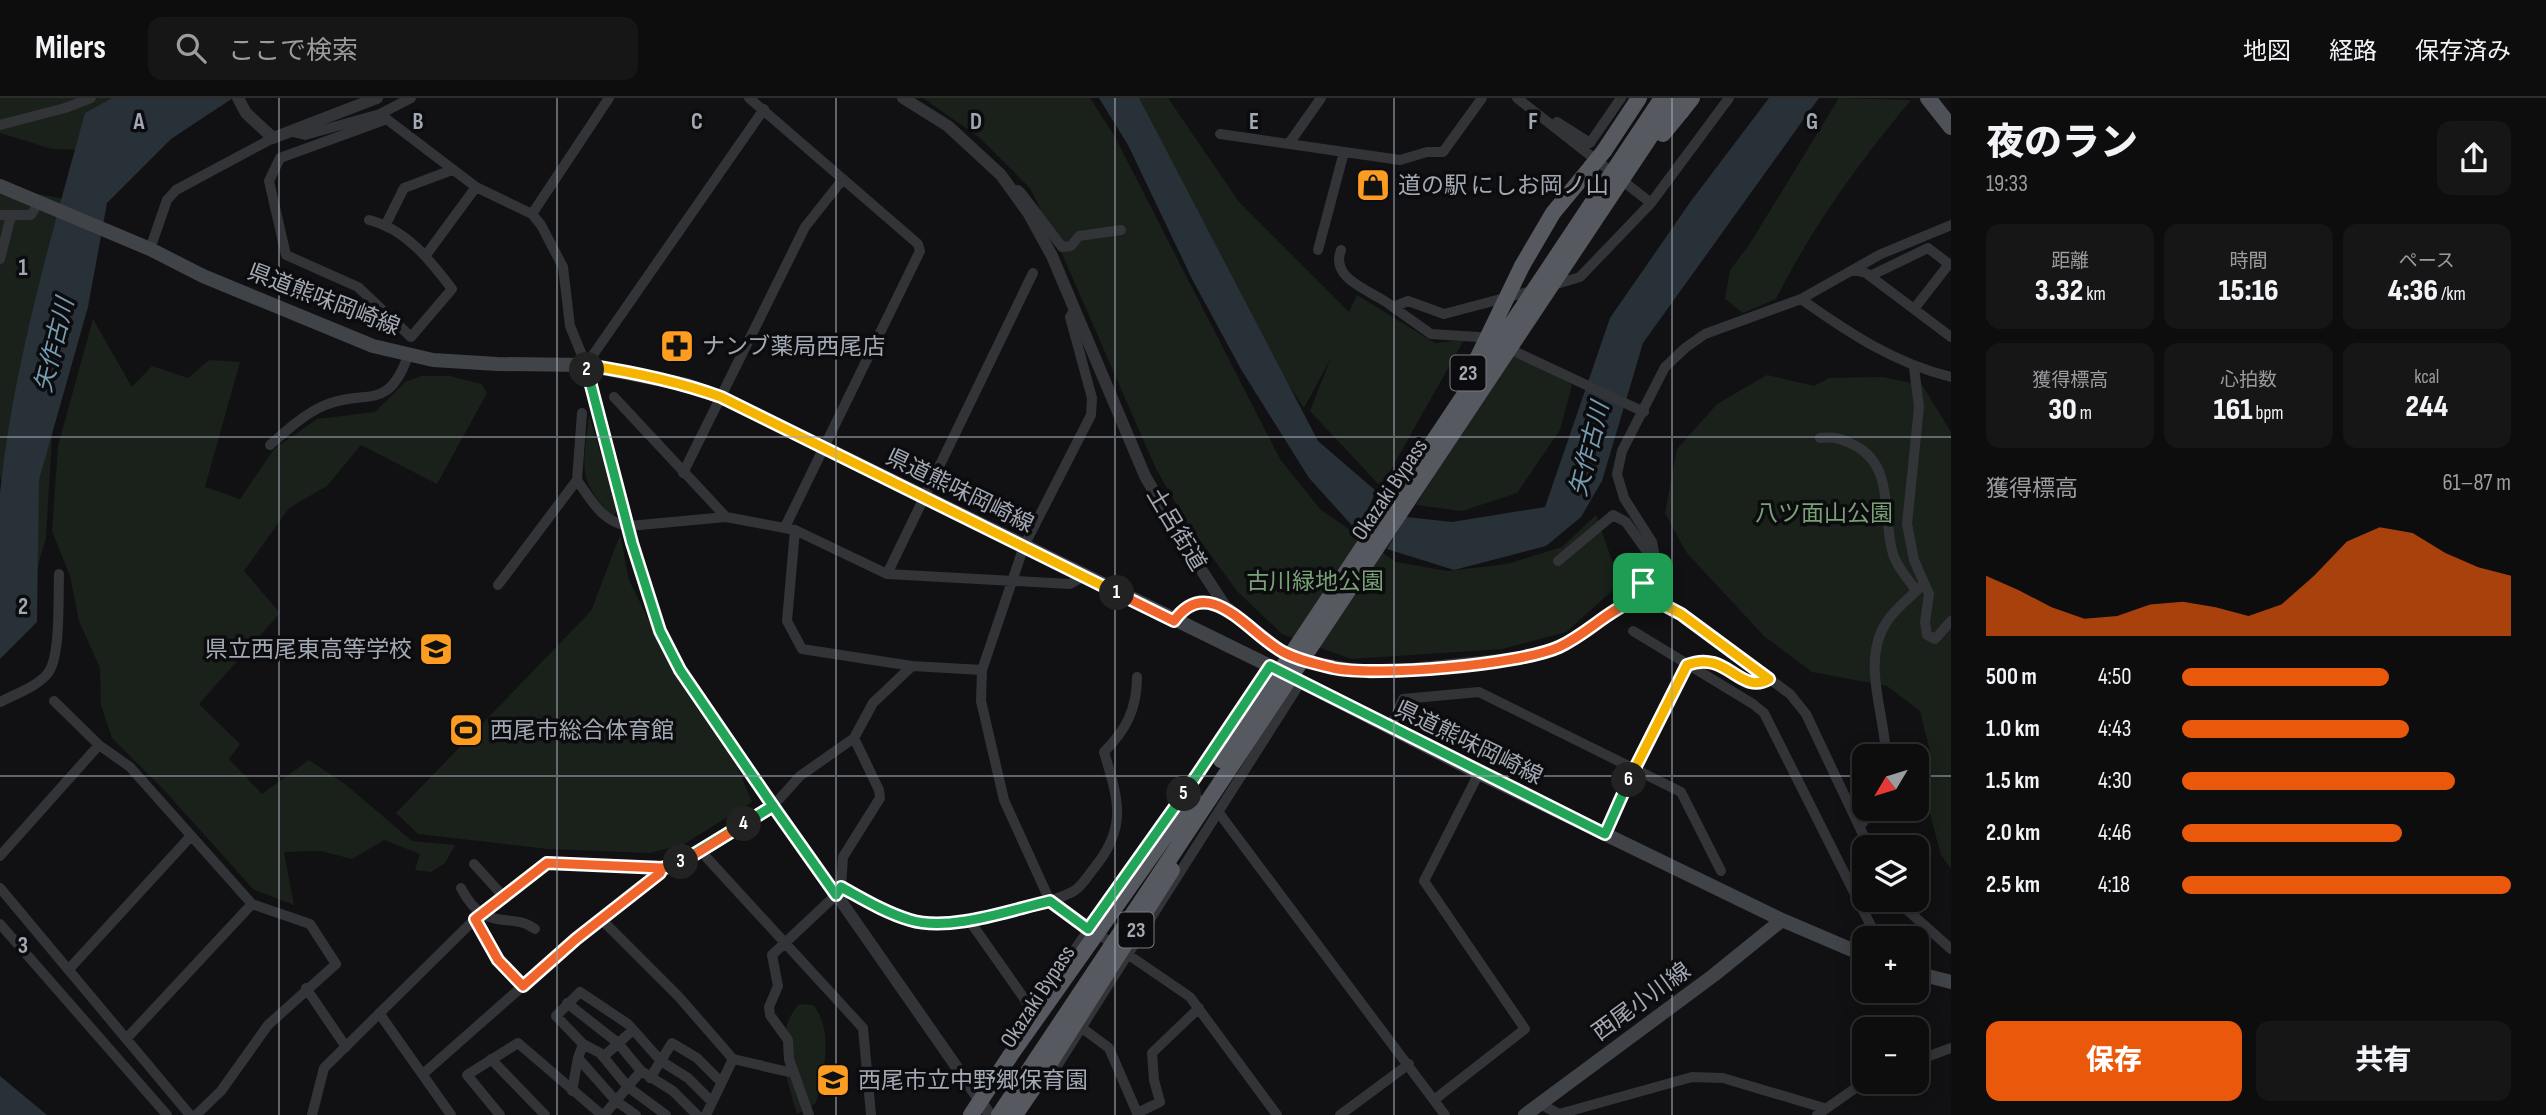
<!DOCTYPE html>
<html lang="ja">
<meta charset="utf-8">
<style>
:root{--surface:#0d0d0e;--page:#161617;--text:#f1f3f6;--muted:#9a9c9e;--line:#2d2d2e;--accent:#ea580c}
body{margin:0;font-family:"Sofia Sans Condensed","Noto Sans JP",sans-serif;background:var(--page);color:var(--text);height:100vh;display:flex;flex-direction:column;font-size:26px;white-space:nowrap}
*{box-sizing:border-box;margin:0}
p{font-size:23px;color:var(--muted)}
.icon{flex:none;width:38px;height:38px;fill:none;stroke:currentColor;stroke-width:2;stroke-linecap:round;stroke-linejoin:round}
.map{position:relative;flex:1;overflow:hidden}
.sheet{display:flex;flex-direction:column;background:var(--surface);width:595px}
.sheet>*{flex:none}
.needle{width:46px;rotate:232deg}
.tools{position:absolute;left:1852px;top:646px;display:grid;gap:14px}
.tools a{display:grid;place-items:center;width:77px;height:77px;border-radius:14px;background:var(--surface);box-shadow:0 4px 18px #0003,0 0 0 2px var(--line);font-size:35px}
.pin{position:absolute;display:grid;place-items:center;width:60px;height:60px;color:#fff;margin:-30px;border-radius:14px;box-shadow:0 4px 10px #0006}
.km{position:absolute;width:35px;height:35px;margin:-18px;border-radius:50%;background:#222;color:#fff;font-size:19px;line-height:35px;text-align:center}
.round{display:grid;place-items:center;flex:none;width:74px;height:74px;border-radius:14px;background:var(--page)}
.overview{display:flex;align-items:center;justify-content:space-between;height:119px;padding:0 35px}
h1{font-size:38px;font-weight:800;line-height:52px}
.figures{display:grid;grid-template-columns:repeat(3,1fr);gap:10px;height:119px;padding:7px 35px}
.figures div{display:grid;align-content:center;border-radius:14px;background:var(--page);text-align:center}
.figures b{font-size:30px;font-weight:800}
.figures small{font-size:19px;font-weight:400}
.figures p{font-size:19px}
.chart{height:196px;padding:14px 35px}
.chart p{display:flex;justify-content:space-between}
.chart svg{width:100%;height:126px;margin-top:7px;fill:var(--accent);opacity:.7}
.action{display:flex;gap:14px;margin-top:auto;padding:14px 35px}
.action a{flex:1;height:80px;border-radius:14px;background:var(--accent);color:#fff;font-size:28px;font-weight:800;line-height:80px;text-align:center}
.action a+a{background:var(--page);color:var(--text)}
ul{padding:0 35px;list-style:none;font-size:23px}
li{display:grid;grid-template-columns:112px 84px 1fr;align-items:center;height:52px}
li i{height:18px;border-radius:9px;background:var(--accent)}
header{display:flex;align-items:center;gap:42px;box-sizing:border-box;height:98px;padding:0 35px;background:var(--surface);border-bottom:2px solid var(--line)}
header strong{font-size:33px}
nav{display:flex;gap:38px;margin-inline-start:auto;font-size:24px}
.search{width:490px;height:63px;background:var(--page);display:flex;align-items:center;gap:18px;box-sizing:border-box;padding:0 24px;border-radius:14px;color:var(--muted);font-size:26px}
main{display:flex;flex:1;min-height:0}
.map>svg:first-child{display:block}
.green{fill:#19211a}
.water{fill:#273137}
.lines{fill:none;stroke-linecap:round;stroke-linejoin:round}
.minor{stroke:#323438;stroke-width:10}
.tertiary{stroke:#323438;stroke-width:12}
.secondary{stroke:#404348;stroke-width:14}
.primary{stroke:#4e5157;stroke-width:16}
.trunk{stroke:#565a60;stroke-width:16}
.trunk-bridge{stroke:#565a60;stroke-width:16}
.split-1-casing{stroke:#fff;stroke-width:14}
.split-2-casing{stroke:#fff;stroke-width:14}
.split-3-casing{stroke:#fff;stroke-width:14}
.split-4-casing{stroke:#fff;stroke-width:14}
.split-5-casing{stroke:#fff;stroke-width:14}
.split-6-casing{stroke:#fff;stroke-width:14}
.split-7-casing{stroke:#fff;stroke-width:14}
.split-1{stroke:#f0652b;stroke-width:9}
.split-2{stroke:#f5b400;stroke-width:9}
.split-3{stroke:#22a559;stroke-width:9}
.split-4{stroke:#f0652b;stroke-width:9}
.split-5{stroke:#22a559;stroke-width:9}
.split-6{stroke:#22a559;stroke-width:9}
.split-7{stroke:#f5b400;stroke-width:9}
.grid{fill:none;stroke:#a2a9b4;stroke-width:2;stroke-opacity:0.55}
.labels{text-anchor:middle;stroke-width:7;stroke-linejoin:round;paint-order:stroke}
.shield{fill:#0c0c0e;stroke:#757a82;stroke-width:2}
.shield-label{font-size:21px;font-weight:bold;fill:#a2a9b4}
.poi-label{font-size:23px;fill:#a2a9b4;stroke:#0c0c0e;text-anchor:start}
.street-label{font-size:23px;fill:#a2a9b4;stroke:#0c0c0e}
.park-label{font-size:23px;fill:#79a177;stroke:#0c0c0e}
.water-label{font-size:24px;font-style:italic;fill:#769cb2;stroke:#0c0c0e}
.grid-label{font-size:23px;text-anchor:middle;font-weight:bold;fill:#a2a9b4;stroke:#0c0c0e;stroke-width:7;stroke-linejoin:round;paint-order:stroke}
</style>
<header>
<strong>Milers</strong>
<div class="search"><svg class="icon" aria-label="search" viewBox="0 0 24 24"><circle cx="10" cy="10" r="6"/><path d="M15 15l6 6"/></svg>ここで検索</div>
<nav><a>地図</a><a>経路</a><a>保存済み</a></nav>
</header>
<main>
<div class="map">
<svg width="1951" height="1017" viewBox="0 0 1951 1017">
<rect width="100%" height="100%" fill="#111113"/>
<path class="green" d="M0,0H116L84,52L52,51L0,35Z
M923,0H1090L1115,39L1280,361L1320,411L1396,464L1448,473L1507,466L1562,449L1596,417L1620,486L1566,534L1502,551L1351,561L1282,536L1237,493L1187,425L1156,371L1063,158L1030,90L980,40Z
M1136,0H1168L1239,104L1349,214L1357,197L1435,245L1464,242L1381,389L1310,313L1331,260L1304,310L1222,186Z
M1839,0L1911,2C1860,63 1812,129 1776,201L1743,215L1725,201L1730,172L1749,147Z
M0,89L76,103L55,287L46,440L37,471L0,379Z
M93,221L132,289L152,268L188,280L209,262L240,264L205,389L240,401L274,351L317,321L375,314L405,284L422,278H449L482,286L487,295L437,386L361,347L327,388L289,410L244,473L280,515L199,606L240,646L229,661L262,696L309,662L345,686L412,743L455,747L445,765L431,774L415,772L420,756L384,742L352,761L321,753L284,754L294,807L253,791L164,692L112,640L101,607L100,570L79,523L70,478L52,433L58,348Z
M1512,253L1562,277L1572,288L1560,332L1517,395L1462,413L1416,407Z
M1767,277L1814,288L1829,280L1882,279L1922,287L1951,334V771L1941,757L1926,701L1931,658L1920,613L1887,588L1812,574L1764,538L1686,454L1665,415L1677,351L1717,306Z
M589,317L618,412L613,418C575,382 584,366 589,317Z
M620,437L629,482L680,585L737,668L752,704L684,746L650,755L548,751L418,736L396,715L591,513Z
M799,906L813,907C835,933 823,975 816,1005L797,1016C786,980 772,937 799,906Z"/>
<path class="water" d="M112,0H233L171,41L107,105L88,209L39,382L37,524L0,561C0,506 0,449 0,395C13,267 51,140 85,15Z
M1099,0H1139L1318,343L1376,393L1358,434L1309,380L1242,273L1192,181L1128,47Z
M1769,0H1819L1643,245L1602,383L1581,419L1546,448L1454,472L1387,451L1406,419L1452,424L1545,409L1610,220L1691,103Z
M0,978L47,1017H0Z"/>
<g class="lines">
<path class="minor" d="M749,0L918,146L920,153L785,429
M1517,0L1651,105
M380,16L476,89L532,116L541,127L563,169L570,228L586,267
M1557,24L1590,45L1621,0
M0,27L65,10L91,0
M293,34L305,37L380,16L411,0
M1220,36L1400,62L1427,54H1443L1482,0
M1290,44L1321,0
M1013,94L1018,92L1022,96L1062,149L1071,148L1079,138L1121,132
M532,116L609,0
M0,117H31L39,104
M369,122C406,131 430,162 452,191L411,239L358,189L286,157L269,83L280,60L387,21
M386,126L404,90L452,72
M150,151L167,102L176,92L273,40
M1318,152L1344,54
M1341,152C1329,183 1375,193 1393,209L1408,203L1444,216L1535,192
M426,157L476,89
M0,161L11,118
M1853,172L1866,175L1951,239
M1870,178L1928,150L1949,166L1914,211
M1553,187L1580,179L1651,105L1729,0
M1801,201C1849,235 1894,265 1951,279
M1393,209L1431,236L1478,239L1491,243
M1075,211L1070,219L1092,300L1091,317L1024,448L982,572L981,603L1004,702L1050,803L1190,899L1277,1017
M1505,249L1644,314
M586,267L764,11
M1914,270L1919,309L1907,426L1914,462L1929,496L1925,524L1927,537L1935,541L1951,523
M614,299L726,419
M1820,340C1835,338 1842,341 1856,348C1895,369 1882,420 1893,456C1897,470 1909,481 1916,493
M270,347C286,333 303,317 323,308C366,289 387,316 408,258
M683,375L805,129L843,81
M577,382C591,402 603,425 629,428L726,419L795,432L887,476L1070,486L1084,478
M795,432L787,523L802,551L912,568L982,572
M1558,463L1613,417L1626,424L1646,452L1654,454
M887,476L1033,175
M498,487L577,382L582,315
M1174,523C1190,500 1199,504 1225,508
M1633,533L1753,606L1764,615L1871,828
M54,603L99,647L130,669L252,806L310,826L336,866L268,927L221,993L196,1017
M0,604C15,596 37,589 48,575C61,558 58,498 59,476
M1390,630L1403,601L1479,594L1681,694L1721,773
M1886,658C1885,616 1861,564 1886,525C1894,511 1909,501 1920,489
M1219,715L1445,1017
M1861,727L1874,710
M1605,736L1687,567C1727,551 1739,598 1769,581
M1869,749L1806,616L1790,596L1681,516L1659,504L1635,502L1654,454L1652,444L1624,400L1617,376L1622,353L1665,269L1685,250L1705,236L1801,201L1881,156L1951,127
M0,758L99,647
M707,760L863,930L871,1017
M474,766L503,798
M841,789C863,801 888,817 913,823C943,830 978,821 1008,813C1030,807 1054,804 1074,793C1082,788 1089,776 1095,769C1128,728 1118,701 1104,654C1126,632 1137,611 1137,579
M0,790L190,1017
M461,790C486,838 510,812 535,831
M1896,802L1951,851
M475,821L497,862L523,888
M601,821L679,899L733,961
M969,822L1033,913
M0,826L167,1017
M70,870L191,738
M306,890L346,949
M1040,902L1270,568
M567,905L618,945L641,973
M379,915L451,1017
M1082,930L1109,950L1138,1017
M127,940L252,806
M583,946L600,955L628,989L666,1017
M603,959L633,932
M578,960L583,946L556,918L580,894L628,926L661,963L688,980L712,1004
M491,961L545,1017
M1916,963L1951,950
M1057,968L1300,585
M423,976L576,841L660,775L662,770
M650,980L672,945L697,960L721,984
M572,993L578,960L616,1003L636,1017
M1434,1002L1525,931L1424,783L1479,675
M1540,1006L1559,1016L1692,979L1723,980L1824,1010
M1137,1015L1160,1004L1154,982L1152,955L1199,910
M312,1017L324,970L475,821L547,765L676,768L773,708L800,678L854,640L873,605L912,568
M500,1017L467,977L518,945L602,1017
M604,1017L641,973L673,993L697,1017
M706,1017L733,961L793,975
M809,1017L789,961L788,942L770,917L769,909L778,888L772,857L836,797L841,789L843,759L880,700L879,692L854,640
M1340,1017L1409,966
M1817,1017L1864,984"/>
<path class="tertiary" d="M238,0L246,15L273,40L377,0
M903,0L948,28L1001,77L1029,116L1052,158L1145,378L1185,447L1225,508L1282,553L1301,562L1372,575L1529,559L1557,549L1588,533L1618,509L1635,502
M586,267L647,497L660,533L680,572L990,1017"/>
<path class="secondary" d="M0,88L150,151L203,178L373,248L433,262L497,266L586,267L687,287L721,299L1270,568L1479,675L1782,822L1864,857
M1916,875L1951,884
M1525,1017L1714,877L1782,822"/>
<path class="primary" d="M1928,0L1951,29"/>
<path class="trunk" d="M1681,14L1692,0
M1604,53L1639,0
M1522,168L1553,115L1591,69
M971,1017L1010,958
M1015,1017L1041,979"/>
<path class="trunk-bridge" d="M1663,36L1681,14
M1591,69L1604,53
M1478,259L1522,168
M1221,662L1662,0
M1010,958L1186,709L1194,701
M1041,979L1172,772
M999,1017L1676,0"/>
</g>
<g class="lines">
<g class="split-1-casing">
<path id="split-1" d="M1117,495L1174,523C1209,474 1249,536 1283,554C1298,562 1316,566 1333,570C1376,579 1519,567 1559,549C1587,536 1607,513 1635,502L1643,485"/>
</g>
<g class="split-2-casing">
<path id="split-2" d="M587,272L586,267C632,274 677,283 721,299L1117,495"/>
</g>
<g class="split-3-casing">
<path id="split-3" d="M587,272L632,445L660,533L680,572L773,708L681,764"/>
</g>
<g class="split-4-casing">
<path id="split-4" d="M681,764L662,770L547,765L475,821L498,862L523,888L576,841L660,775L662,770L676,768L744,726"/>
</g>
<g class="split-5-casing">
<path id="split-5" d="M744,726L773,708L836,797L841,789C863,801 886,815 910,822C950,834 1010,812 1050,803L1088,831L1184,696"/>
</g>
<g class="split-6-casing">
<path id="split-6" d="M1184,696L1270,568L1605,736L1629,682"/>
</g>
<g class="split-7-casing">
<path id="split-7" d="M1629,682L1687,567C1727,551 1740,598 1769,581L1681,516L1649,499L1643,485"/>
</g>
<use href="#split-1" class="split-1"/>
<use href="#split-2" class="split-2"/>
<use href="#split-3" class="split-3"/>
<use href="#split-4" class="split-4"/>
<use href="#split-5" class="split-5"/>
<use href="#split-6" class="split-6"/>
<use href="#split-7" class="split-7"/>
</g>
<path class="grid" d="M279,0V1017M557,0V1017M836,0V1017M1115,0V1017M1394,0V1017M1672,0V1017M0,339H1951M0,678H1864M1916,678H1951"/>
<defs>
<g id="shop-square" transform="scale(1.75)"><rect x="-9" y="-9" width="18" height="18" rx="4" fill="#fc9c20" stroke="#0c0c0e"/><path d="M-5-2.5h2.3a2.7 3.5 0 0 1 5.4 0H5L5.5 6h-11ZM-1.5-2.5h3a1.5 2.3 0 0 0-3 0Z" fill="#111"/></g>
<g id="pharmacy-square" transform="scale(1.75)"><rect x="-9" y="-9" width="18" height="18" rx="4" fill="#fc9c20" stroke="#0c0c0e"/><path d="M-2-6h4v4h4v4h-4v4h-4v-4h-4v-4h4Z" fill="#111"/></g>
<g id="school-square" transform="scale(1.75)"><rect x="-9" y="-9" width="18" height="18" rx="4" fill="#fc9c20" stroke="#0c0c0e"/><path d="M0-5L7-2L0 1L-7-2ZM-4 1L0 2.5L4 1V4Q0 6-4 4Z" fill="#111"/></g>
<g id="stadium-square" transform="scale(1.75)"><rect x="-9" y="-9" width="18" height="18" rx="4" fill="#fc9c20" stroke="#0c0c0e"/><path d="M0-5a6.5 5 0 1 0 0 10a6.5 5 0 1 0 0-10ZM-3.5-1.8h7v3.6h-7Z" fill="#111"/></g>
</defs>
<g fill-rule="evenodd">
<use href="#shop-square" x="1373" y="87"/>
<use href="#pharmacy-square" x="677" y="248"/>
<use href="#school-square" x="436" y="551"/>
<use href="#stadium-square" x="466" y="632"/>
<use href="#school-square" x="833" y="982"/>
</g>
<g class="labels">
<g class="shield">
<rect x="1450.5" y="257.5" width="35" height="35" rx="5"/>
<rect x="1118.5" y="814.5" width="35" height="35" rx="5"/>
</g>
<g class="shield-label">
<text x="1468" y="282">23</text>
<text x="1136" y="839">23</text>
</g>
<g class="poi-label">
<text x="1398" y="95">道の駅 にしお岡ノ山</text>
<text x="702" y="256">ナンブ薬局西尾店</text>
<text x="412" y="559" text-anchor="end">県立西尾東高等学校</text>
<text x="490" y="640">西尾市総合体育館</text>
<text x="858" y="990">西尾市立中野郷保育園</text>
</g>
<g class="street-label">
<text transform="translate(324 201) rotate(21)" y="8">県道熊味岡崎線</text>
<text transform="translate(1389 391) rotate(-56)" y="8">Okazaki Bypass</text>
<text transform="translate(960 392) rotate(26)" y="8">県道熊味岡崎線</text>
<text transform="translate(1177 431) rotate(59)" y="8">土呂街道</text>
<text transform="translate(1469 644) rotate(26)" y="8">県道熊味岡崎線</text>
<text transform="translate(1037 898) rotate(-57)" y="8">Okazaki Bypass</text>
<text transform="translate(1641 903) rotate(-36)" y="8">西尾小川線</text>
</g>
<g class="park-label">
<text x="1824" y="423">八ツ面山公園</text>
<text x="1315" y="491">古川緑地公園</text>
</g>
<g class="water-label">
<text transform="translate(54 247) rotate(-76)" y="8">矢作古川</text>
<text transform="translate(1589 351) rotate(-76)" y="8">矢作古川</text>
</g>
</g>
<g class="grid-label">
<text x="139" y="31">A</text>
<text x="418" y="31">B</text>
<text x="697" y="31">C</text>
<text x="976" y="31">D</text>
<text x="1254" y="31">E</text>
<text x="1533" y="31">F</text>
<text x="1812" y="31">G</text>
<text x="23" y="177">1</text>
<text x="23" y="516">2</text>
<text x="23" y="855">3</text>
</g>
</svg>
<div class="tools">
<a><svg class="needle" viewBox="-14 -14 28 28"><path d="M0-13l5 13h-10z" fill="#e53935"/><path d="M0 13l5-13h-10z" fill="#9a9c9e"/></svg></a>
<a><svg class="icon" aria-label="layers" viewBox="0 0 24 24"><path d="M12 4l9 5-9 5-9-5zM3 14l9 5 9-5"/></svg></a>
<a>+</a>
<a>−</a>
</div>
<div class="pin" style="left:1643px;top:485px;background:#1e9e55"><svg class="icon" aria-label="arrive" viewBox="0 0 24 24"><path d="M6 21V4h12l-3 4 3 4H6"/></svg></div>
<b class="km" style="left:1117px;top:495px">1</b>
<b class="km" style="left:587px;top:272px">2</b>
<b class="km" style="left:681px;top:764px">3</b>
<b class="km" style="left:744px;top:726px">4</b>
<b class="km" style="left:1184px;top:696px">5</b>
<b class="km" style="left:1629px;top:682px">6</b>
</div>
<section class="sheet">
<div class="overview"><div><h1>夜のラン</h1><p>19:33</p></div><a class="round"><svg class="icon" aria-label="share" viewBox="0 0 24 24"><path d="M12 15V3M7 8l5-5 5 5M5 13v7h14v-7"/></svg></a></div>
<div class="figures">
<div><p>距離</p><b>3.32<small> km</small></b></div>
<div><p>時間</p><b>15:16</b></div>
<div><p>ペース</p><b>4:36<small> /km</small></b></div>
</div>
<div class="figures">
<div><p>獲得標高</p><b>30<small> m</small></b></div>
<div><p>心拍数</p><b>161<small> bpm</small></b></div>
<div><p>kcal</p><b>244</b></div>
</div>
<div class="chart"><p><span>獲得標高</span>61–87 m</p>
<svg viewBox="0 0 160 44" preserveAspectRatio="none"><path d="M0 44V23L10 28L20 34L30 38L40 37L50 33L60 32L70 34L80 37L90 33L100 23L110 11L120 6L130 8L140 15L150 20L160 23V44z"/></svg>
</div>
<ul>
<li><b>500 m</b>4:50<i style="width:63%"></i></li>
<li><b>1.0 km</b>4:43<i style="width:69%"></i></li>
<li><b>1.5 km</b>4:30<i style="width:83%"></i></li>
<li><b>2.0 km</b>4:46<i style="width:67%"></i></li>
<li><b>2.5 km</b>4:18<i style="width:100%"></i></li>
</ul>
<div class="action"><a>保存</a><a>共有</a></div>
</section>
</main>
